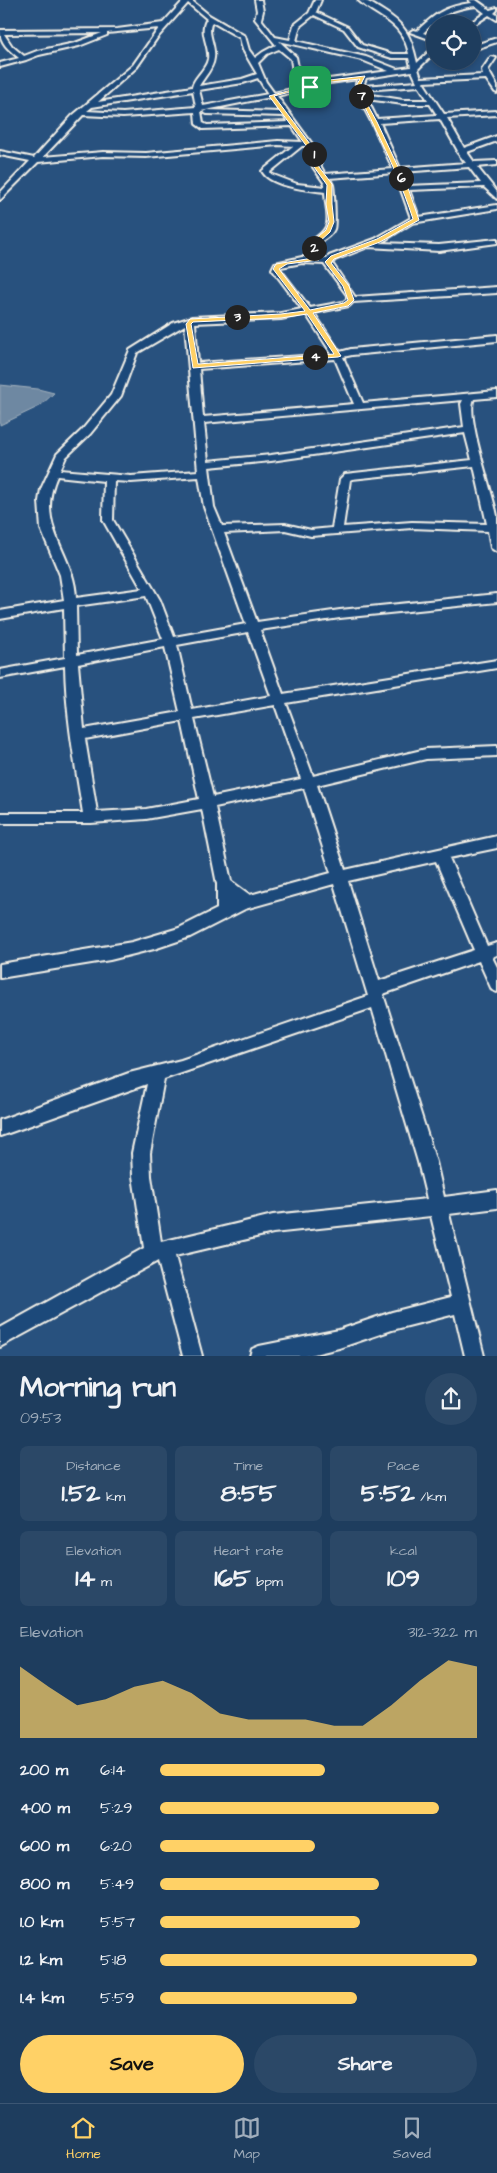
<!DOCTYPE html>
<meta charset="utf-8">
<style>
:root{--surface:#1e3d5e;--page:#2b4867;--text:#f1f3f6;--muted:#a1aebc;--line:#3c5673;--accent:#ffd166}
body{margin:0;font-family:"Architects Daughter",sans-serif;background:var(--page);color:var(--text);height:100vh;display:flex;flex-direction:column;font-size:19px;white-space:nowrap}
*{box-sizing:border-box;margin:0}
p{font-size:16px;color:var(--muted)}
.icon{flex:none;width:28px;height:28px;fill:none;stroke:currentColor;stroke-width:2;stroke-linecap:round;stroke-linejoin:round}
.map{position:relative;height:1356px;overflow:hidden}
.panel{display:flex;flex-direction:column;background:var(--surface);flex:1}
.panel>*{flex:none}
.tools{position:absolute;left:426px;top:15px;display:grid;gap:10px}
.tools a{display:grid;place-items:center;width:55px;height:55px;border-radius:50%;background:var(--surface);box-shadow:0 2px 8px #0003,0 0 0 1px var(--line);font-size:25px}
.pin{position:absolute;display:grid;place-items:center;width:42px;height:42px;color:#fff;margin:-21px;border-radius:10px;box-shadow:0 2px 8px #0006}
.km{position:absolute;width:25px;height:25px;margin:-12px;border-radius:50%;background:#222;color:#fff;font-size:14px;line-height:25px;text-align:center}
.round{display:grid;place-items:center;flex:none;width:52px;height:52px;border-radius:26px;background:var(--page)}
.overview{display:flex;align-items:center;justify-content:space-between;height:85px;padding:0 20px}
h1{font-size:28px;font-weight:700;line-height:38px}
.figures{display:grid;grid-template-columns:repeat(3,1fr);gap:8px;height:85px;padding:5px 20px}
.figures div{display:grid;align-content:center;border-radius:8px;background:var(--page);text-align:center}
.figures b{font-size:25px;font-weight:700}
.figures small{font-size:14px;font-weight:400}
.figures p{font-size:14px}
.chart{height:140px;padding:10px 20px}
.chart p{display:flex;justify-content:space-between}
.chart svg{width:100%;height:90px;margin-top:5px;fill:var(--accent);opacity:.7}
.primary-button{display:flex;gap:10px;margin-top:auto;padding:10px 20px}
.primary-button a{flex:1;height:58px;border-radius:30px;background:var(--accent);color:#111;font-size:20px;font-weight:700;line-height:58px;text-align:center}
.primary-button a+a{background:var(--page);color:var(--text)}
ul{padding:0 20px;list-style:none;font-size:16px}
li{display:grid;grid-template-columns:80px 60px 1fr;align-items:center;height:38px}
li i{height:12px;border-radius:6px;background:var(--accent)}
.tabs{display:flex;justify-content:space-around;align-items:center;height:70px;border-top:1px solid var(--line);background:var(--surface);font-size:14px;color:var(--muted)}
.tabs a{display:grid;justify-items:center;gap:2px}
.tabs .current{color:var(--accent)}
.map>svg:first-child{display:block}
.water{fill:#6e88a2;stroke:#a4b2be}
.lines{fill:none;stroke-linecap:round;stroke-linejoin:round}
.street-casing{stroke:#f4f1e8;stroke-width:4}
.street{fill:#1f4a7a;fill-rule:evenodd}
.route{fill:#ffd166;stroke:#fff;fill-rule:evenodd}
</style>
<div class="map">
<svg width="497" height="1356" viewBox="0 0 497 1356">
<rect width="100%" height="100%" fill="#28517e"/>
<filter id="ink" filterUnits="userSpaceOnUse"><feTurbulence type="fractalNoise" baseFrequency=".02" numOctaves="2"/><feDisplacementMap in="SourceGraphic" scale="10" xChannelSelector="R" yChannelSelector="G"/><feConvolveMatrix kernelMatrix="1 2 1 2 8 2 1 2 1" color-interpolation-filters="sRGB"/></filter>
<g filter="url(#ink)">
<path class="water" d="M0,385L38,389L54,393L40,406L0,425Z"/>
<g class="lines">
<g class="street-casing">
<path id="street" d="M184,0H191L209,15L245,36L249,50L255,58L263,52L276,45L255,19L257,11L255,0H261L263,11L261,19L275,37L290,40L294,25L309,13L315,0H321L316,12L348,27L362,45L392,54H409C402,20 380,20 358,0C367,0 372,4 380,9C405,24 411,35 417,63L435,46V52L418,69L421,78L483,75L482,70L491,57L496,58L488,70L497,86V93L495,92L486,79L423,82L444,114L497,111V115L447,118L464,148L497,136V141L467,152L474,162L497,161V165L477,167L497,192V199L484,187L409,190L419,217L497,205V209L412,223L380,243L439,245L497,239V243L439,251L368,247L335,260L332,263L355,297L497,287V293L353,302L349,306L314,313L340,352L351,349L497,335V341L352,355L343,357L363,403L497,391V397L474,399C465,415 493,493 497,516C497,528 497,540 497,552L491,548L488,531L412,528L311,536L285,530L224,533L257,622L340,610L497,594V602L340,618L260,630L283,694L497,660V668L286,703L313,776L426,749L497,746V756L426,759L317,785L345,870L497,836V848L449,858L487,946L497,943V955L492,957L497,967V992L492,990L479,961L383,994L436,1162L444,1197L497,1190V1208L449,1214L484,1356H465L455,1314L392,1330L339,1348L306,1356H250L252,1349L259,1346L339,1330L392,1312L451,1297L431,1216L273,1233L175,1256L202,1356H183L158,1261L0,1347V1328L144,1248L133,1176L132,1153L147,1084L0,1136V1120L129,1073L181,1060L368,996L334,884L245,909L190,937L154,949L110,960L0,978V964L132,942L179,928L217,909V884L202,809L146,819L91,823H0V813H83C75,764 66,715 65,666L0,678V670L65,658L64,608L0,619V611L64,600L60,575L41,529L39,501L41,489L57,454L82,430L111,395L130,350L173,323L192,317L281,313L302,309L272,269L275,263L302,257L311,258C304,235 323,240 327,224C329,215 325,202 325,192C309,190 270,187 262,171L293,146L278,145L146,157L103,156L38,162L0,200V193L30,161L0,155V151L34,158L72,116L133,65L159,28L107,33V35L79,46L39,55L26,60L0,67V63L19,58C9,50 0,43 0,30L117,29L163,23ZM188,3L207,19C198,32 210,45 208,59C206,70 194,77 192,87L98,102L137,67L157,38ZM314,15L344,29L358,47L392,58H409L411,67L397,69L366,57L296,41L300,26ZM212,22L240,38L243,50L257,74L242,79L199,86C204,77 213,69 214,58C216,45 206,33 212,22ZM102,33L75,43L37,51L24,56L12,46L4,34ZM279,41L362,60L389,71L329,79L311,84L299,72L296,57ZM279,49L291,59L293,72L305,86L274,93L266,82L258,63L267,54ZM412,71L417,82L363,86L366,78ZM258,78L268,94L203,106L199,90L243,83ZM358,79L356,84L358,96L372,123L393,169L325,174L321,167L318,152L277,96L330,83ZM419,86L428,100H403L365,94L364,90ZM193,91L196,107L123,113L87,111L92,107ZM271,97L281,112L207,110L203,112L207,114L284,116L288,122L207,125L203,123L201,111ZM367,99L403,104H430L437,115L377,119ZM195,112L196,124L203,129L292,126L303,142L278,141L146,153L103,152L43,157L83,115L123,117ZM440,119L458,151L457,152L466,163L400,168L380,123ZM302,146H306L310,152L313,167L325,184V187L297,184L271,174L270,172ZM469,167L481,183L407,186L402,172ZM395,173L411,218L375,239L329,256L327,259L320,258C313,237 328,243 334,229C336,224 334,190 333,185C332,183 330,179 329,178ZM302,263L324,264L347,295V299L343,302L310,308L280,269L281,267ZM306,314L332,354L198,363L195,323L281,319ZM185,325L198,471L131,476L60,470L66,457L90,434L121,396L137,353ZM335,359L354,404L203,417L199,369ZM463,400L461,404L464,427L271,455L208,461L204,423ZM465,433L472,460L345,474L340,479L332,528L311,530L285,524L222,526L214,507L209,467L271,461ZM474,466L487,524L412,522L343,527L350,480L352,479ZM57,476L104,481L103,520L142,589L76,598C75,553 34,527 57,476ZM199,477L204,507L246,624L174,637L160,600L113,520L114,481L131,482ZM146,596L163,639L77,655L76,606ZM248,632L271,696L192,710L177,645ZM165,647L180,712L84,729L78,664ZM275,705L301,779L213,797L194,719ZM182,721L199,799L146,809L97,812L85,739ZM304,788L331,873L250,895L231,881L215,807ZM436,861L474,950L379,981L348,881ZM372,1008L418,1162L427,1199L273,1215L161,1242L151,1176L150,1153L164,1079Z
M469,0H476L490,10L497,8V10L494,13L497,15V20L489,15L472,26L470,23L485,13L476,6C450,9 442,15 423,33L435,37V41L410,32L413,30L417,31C436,13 446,6 472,3Z
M497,38V42L472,50V46Z"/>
</g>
<use href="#street" class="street"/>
</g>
</g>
<path class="route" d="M365,76L361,84L365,100L377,122L408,188L419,220L380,242L334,259L331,263L349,286L354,300L348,306L313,313L341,356L338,357L193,368L186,324L190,319L281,314L305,311L273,269L276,264L313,258L310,250L312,242L326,230L329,222L326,204L327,185L314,167L311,152L269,96L329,80ZM360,79L357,84C360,101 369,114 376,130C390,159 403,188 413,219L377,239L331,256L325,262L343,286L348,300L344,303L310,310L279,269L287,264L319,260L316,250L318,243L330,232L334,222L332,204V184L319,167L316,152L274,96L330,82ZM307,314L334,354L198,364L191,324L193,322L281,318Z"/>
</svg>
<div class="tools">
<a><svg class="icon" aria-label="locate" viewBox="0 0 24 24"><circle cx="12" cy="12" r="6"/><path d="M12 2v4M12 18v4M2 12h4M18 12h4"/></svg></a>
</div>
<div class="pin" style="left:310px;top:87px;background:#1e9e55"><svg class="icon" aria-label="arrive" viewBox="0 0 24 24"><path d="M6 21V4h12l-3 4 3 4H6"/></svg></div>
<b class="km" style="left:314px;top:154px">1</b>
<b class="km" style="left:314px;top:248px">2</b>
<b class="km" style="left:237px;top:317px">3</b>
<b class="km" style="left:315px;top:357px">4</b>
<b class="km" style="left:401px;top:178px">6</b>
<b class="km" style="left:361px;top:96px">7</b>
</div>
<section class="panel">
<div class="overview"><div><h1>Morning run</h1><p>09:53</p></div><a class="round"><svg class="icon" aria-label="share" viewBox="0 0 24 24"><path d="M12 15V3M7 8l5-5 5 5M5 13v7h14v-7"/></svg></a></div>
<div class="figures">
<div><p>Distance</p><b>1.52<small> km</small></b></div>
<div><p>Time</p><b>8:55</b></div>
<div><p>Pace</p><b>5:52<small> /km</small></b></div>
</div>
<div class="figures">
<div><p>Elevation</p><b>14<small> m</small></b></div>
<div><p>Heart rate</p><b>165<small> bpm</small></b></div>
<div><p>kcal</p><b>109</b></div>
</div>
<div class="chart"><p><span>Elevation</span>312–322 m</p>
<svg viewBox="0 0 160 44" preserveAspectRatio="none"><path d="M0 44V9L10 19L20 28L30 25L40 19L50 16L60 22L70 32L80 35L90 35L100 35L110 38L120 38L130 28L140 16L150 6L160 9V44z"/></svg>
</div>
<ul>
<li><b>200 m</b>6:14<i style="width:52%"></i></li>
<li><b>400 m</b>5:29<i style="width:88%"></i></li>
<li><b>600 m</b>6:20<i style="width:49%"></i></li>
<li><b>800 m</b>5:49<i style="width:69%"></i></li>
<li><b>1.0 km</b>5:57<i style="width:63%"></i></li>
<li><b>1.2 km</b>5:18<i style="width:100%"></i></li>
<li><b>1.4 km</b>5:59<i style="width:62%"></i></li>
</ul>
<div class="primary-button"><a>Save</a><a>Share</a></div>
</section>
<nav class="tabs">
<a class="current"><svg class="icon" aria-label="home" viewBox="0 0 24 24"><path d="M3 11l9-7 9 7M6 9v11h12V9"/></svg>Home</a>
<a><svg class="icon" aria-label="map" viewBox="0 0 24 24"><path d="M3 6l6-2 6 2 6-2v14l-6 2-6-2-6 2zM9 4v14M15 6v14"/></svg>Map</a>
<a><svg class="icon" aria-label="saved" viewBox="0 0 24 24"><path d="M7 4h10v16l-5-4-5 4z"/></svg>Saved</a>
</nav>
